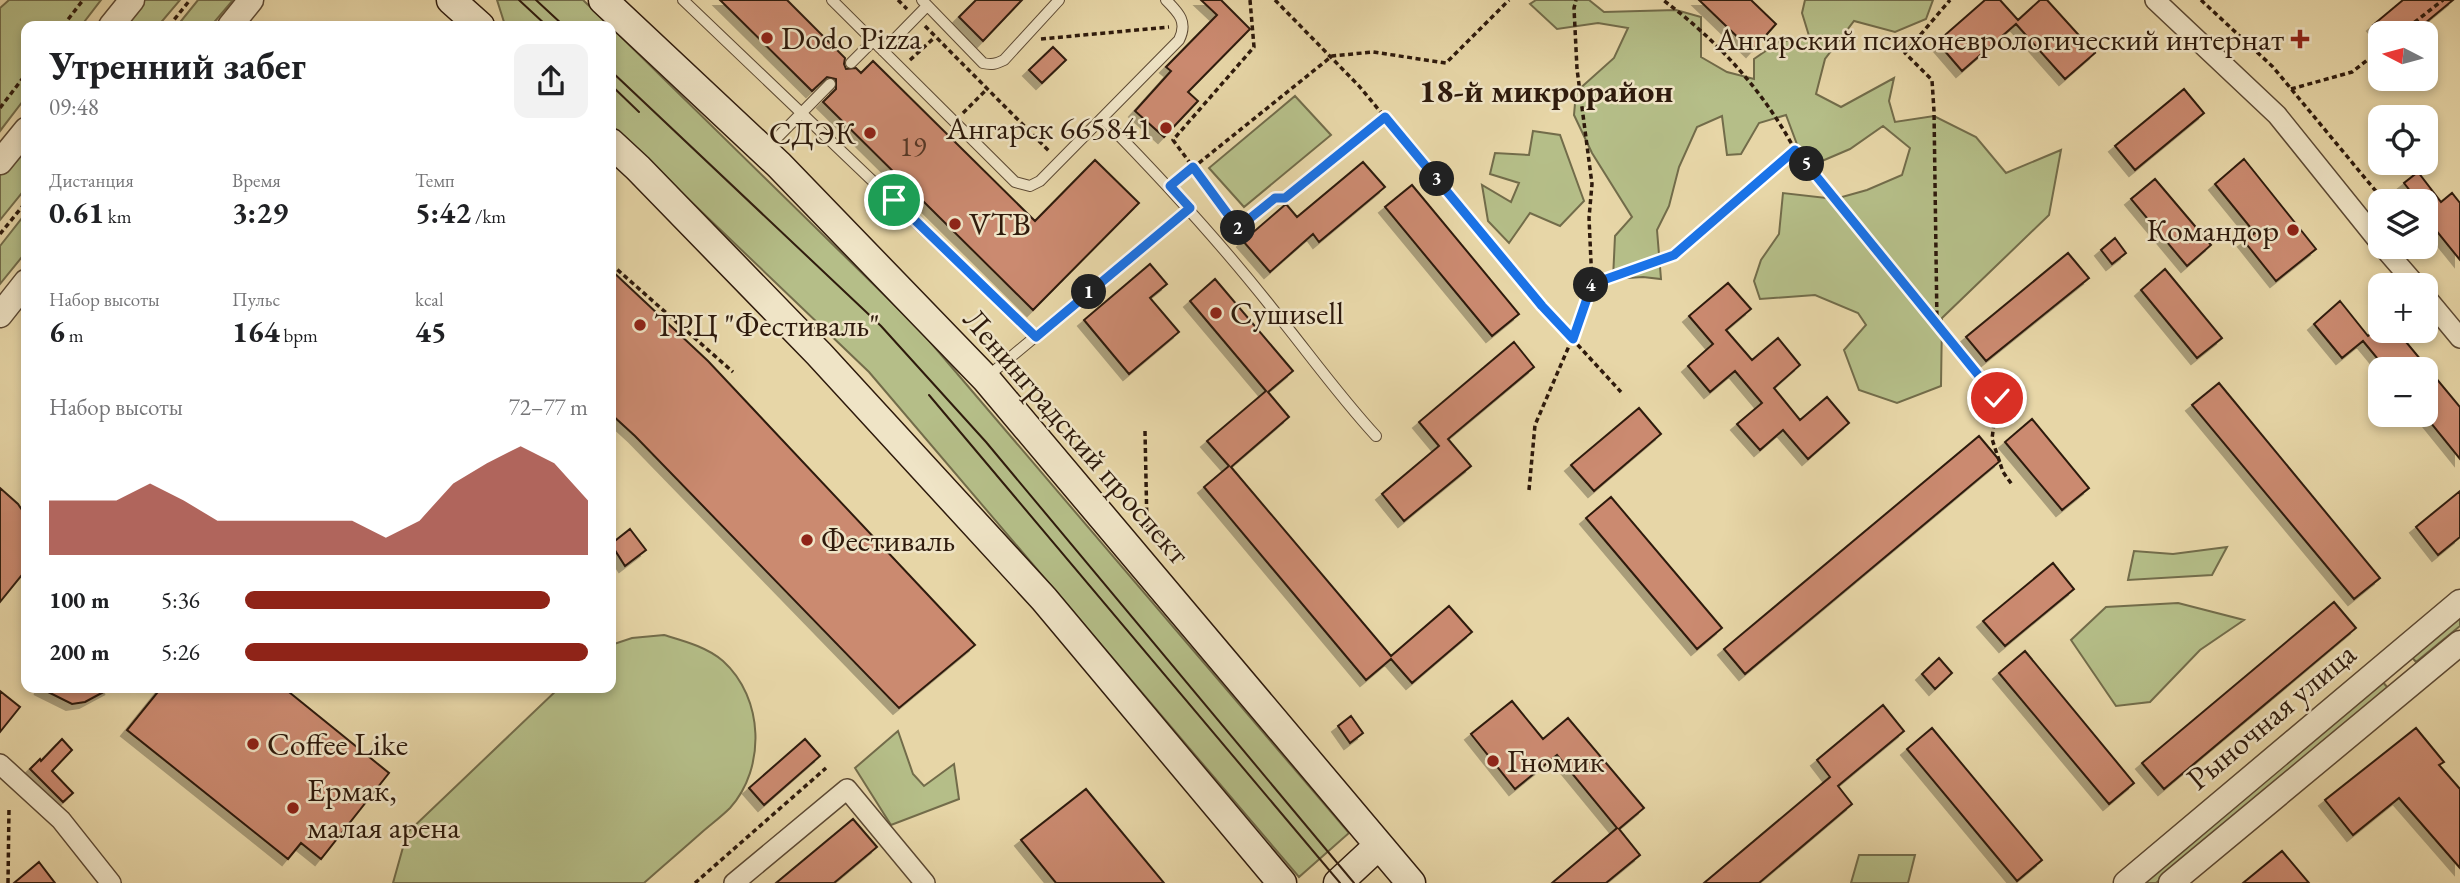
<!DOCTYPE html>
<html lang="ru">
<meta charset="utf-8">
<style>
:root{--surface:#fff;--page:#f2f2f2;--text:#202124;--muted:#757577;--accent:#8f2418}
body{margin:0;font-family:"EB Garamond",serif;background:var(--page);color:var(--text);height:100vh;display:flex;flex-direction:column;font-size:26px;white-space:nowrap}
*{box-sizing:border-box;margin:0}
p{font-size:23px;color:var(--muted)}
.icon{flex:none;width:38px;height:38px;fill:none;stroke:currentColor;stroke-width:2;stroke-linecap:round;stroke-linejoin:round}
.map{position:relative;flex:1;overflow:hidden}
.panel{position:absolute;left:21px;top:21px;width:595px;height:672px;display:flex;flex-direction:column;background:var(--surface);border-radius:14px;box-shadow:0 4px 10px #0003}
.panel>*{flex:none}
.needle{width:46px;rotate:276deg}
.buttons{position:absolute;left:2368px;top:21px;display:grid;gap:14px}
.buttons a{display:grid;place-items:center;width:70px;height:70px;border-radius:14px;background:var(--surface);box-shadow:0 4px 10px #0003;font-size:35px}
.pin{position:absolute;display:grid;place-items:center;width:60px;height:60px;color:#fff;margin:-30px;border:4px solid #fff;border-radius:50%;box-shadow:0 2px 7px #0007}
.km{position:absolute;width:35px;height:35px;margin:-18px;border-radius:50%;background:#222;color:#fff;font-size:19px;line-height:35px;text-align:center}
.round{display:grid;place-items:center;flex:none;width:74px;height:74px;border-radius:14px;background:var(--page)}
.head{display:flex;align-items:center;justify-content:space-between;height:119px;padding:0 28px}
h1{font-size:38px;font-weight:700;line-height:52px}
.metrics{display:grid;grid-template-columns:repeat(3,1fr);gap:10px;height:119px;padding:7px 28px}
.metrics div{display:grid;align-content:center}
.metrics b{font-size:30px;font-weight:700}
.metrics small{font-size:19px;font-weight:400}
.metrics p{font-size:19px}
.chart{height:196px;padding:14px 28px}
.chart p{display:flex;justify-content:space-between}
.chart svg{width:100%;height:126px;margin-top:7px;fill:var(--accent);opacity:.7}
ul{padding:0 28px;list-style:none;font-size:23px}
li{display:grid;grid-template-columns:112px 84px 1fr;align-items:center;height:52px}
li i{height:18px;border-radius:9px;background:var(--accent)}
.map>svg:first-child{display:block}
.green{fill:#b5be88;stroke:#726c4a;stroke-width:2}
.building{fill:#cb8a6f;stroke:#2e1a0c;stroke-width:2;filter:url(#shadow)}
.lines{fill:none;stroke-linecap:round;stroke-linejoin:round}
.service-casing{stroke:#5c4933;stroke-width:12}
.minor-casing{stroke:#5c4933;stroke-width:22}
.tertiary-casing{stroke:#5c4933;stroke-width:27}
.secondary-casing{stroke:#2e1a0c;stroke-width:31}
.path{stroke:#2e1a0c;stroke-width:3.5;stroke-dasharray:5 3.5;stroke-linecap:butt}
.service{stroke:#efe4c6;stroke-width:10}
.minor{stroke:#efe4c6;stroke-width:19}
.tertiary{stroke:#efe4c6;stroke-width:24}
.secondary{stroke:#efe4c6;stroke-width:28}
.tram{stroke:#2e1a0c;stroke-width:2}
.route-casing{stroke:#fff;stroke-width:14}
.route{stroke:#1a73e8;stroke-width:9}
.poi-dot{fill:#8f2418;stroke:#efe4c6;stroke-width:2.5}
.labels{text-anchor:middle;stroke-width:5;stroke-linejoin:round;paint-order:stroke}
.number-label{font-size:28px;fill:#553625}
.poi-label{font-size:32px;fill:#2e1a0c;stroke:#efe4c6;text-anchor:start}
.street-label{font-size:32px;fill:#2e1a0c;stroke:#efe4c6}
.neighbourhood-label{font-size:33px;font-weight:bold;fill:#2e1a0c;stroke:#efe4c6}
</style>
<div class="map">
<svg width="2460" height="883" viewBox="0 0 2460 883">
<defs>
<filter id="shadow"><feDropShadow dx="-6" dy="6" stdDeviation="0" flood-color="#0004"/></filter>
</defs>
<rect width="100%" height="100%" fill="#e7d6a7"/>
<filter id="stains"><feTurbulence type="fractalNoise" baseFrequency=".00286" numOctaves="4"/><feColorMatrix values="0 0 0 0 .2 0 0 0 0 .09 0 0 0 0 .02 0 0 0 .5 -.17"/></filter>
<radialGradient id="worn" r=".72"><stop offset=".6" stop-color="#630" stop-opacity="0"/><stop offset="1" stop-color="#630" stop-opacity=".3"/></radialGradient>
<path class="green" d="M9,0H101L81,26H26V97L0,131V8Z
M141,0H180L158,26H119Z
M198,0H233L211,26H177Z
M497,0H583L610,26H508L504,22Z
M1536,0H1589L1604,12L1676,10L1701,17V57L1727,72L1754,79V59L1780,41L1810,39L1802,13L1805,0H1933L1926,19L1895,32L1854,21L1825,59L1816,94L1841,107L1894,78L1889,101L1895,122L1934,116L1976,137L2006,173L2061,150L2049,215L1942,318L1941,386L1897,403L1859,390L1844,350L1866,325L1858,313L1815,295L1760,299L1754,281L1761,260L1779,234L1783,193L1835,199L1867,190L1902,175L1910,148L1883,126L1850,149L1815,164L1798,147L1786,115L1759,123L1741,154L1727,155L1722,116L1697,127L1679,167L1669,206L1657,230L1661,279L1643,277L1613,279L1615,236L1632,217L1592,153L1574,115L1576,92L1614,58L1628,28L1598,23L1557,29L1530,4Z
M611,27L920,330L1349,833L1299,877L869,372L611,125Z
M1295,96L1331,135L1244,207L1209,168Z
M1533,131L1560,135L1584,201L1560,226L1530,213L1509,243L1488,221L1482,185L1511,202L1519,183L1490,174L1495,153L1529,155Z
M26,140V188L0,220V171Z
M26,213V252L0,284V246Z
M2227,547L2212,575L2128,580L2134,551L2173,554Z
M2178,603L2244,620L2200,650L2150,702L2116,706L2071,640L2106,607Z
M2460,615V626L2416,662L2410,655Z
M664,635C684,641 707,647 723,661C764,698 766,768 730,808C721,817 710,825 701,833C682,850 663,866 644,883H393L407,833L559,688H611V645L632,638Z
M2381,680L2388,688L2156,883H2139Z
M898,731L913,774L924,786L954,764L959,799L891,825L855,768Z
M1859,855H1915L1908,883H1851Z"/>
<path class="building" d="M720,0H787L845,58L844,64L846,69L856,68L861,73L873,61L1035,221L1095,160L1139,203L1033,310L823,102L836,89V79L827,77L812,91Z
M976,0H1022L983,41L959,17Z
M1201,0H1221L1250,29L1188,92L1198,101L1164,137L1135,111L1171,71L1166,67L1217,15Z
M1699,0H1751L1776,24L1752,51Z
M1985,0H2000L2018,20L2040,0H2047L2095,53L2065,79L2016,24L1962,71L1937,42Z
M2403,0H2453L2413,33H2380L2373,25Z
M1053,47L1066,60L1042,83L1029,70Z
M2184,89L2204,113L2135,170L2115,146Z
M2244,159L2316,249L2276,281L2244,241L2255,233L2215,184Z
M1363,162L1385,187L1319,242L1313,234L1270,272L1243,241L1286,204L1297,217Z
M2418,172L2441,202L2452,193L2460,203V260L2426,218V201H2418L2404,183Z
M2155,179L2211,245L2187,266L2131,199Z
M1412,185L1519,314L1492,336L1385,207Z
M2115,238L2126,253L2112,264L2101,250Z
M2068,253L2089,278L1986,361L1966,337Z
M1150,264L1167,284L1150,298L1179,332L1129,374L1084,320Z
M2165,269L2222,338L2197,358L2141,290Z
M611,270L708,361L975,645L899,708L635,436L611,414Z
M1215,279L1293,371L1268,392L1289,417L1231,467L1391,656L1449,606L1472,632L1412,683L1391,659L1366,680L1204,487L1229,466L1207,441L1266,391L1190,301Z
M1728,283L1751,309L1726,330L1752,360L1778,338L1800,365L1774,388L1800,420L1827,397L1849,423L1808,459L1783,430L1760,450L1737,424L1762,403L1735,371L1710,392L1688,366L1713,344L1689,316Z
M2340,301L2368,336L2375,331H2397L2460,407V459L2426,417V369H2386L2363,341L2342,358L2314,324Z
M1514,342L1534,367L1448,439L1471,466L1404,521L1382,494L1439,446L1419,422Z
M2219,383L2380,578L2354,599L2192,405Z
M1639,408L1661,434L1594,491L1571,465Z
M2032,419L2089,488L2062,510L2005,442Z
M1979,436L2000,461L1745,674L1724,649Z
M0,488L18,504L26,516V570L0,602Z
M2460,491V537L2438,555L2416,527Z
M1611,497L1722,628L1697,649L1586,518Z
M630,529L646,550L625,566L611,544Z
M2053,563L2074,589L2005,646L1983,621Z
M2334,602L2356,628L2164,789L2142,763Z
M2025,651L2134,783L2109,804L1999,673Z
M1939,658L1952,673L1935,689L1922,674Z
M40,688H111L85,702L72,704Z
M161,688H284L389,773L321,859L301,843L288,859L127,730Z
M0,691L20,707L0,732Z
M1512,701L1543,739L1568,718L1644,808L1619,829L1640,855L1606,883H1552L1617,828L1557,755L1515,789L1471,734Z
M1883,705L1904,731L1838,786L1852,804L1759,883H1704L1830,777L1817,760Z
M1351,716L1363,733L1350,743L1338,726Z
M1932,728L2042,860L2017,881L1907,749Z
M2416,728L2444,762L2439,765L2460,789V868L2399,798L2353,835L2325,800Z
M62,739L72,750L52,771L73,793L63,802L30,769L40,759L41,761Z
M805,739L820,756L764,805L749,788Z
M1086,789L1164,883H1056L1021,840Z
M853,819L877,847L834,883H776Z
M2282,851L2309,883H2243Z
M39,862L55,883H14Z"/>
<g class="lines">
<g class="service-casing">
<path id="service" d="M683,0L1036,337
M832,0L1015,182L1030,186L1040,181L1179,40C1188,22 1179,13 1166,0
M922,0L983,63C992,65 996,64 1004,60L1059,0
M883,51L926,7
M851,63L873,41
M1102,118C1162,179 1219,241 1272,308C1307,351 1339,396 1376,436
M765,150L830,84
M988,376L1190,208"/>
</g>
<g class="minor-casing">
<path id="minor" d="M2155,0L2277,115L2380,243
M2383,247L2416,285
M2426,297L2460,338
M0,764L61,820L111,883
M734,883L847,789L925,883"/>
</g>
<g class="tertiary-casing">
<path id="tertiary" d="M111,26L132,0
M230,26L251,0
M0,162L26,130
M0,315L26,282
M2126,883L2460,602
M2171,883L2460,643"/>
</g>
<g class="secondary-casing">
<path id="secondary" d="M451,0L480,26
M603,0L779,165L986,379L1411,883
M611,143L638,168L819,354L1044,599L1282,883
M1338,883L1379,845"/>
</g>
<path class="path" d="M898,0L907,9
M1250,0L1254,47L1173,140L1238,228L1275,199L1285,198L1385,117
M1275,0L1359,86L1542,306L1621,392
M2201,0L2273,67L2384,201
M63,26L83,0
M169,26L190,0
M925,26L1050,152
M2401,33L2443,0
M1041,39L1169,27
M910,60L935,37
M2291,89L2352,72L2380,50
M0,108L26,74
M963,113L987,89
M1795,150L1997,398L2012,384
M1179,179L1332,56L1373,52L1446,63L1509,0
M0,234L26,202
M611,264L733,372
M1592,284L1674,255L1795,150C1763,90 1717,40 1663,0
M1937,324L1934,111L1932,80L1905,53L1950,0
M1997,398L1992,439L2003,472L2013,486
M1145,431L1147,527
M1529,490L1535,425L1572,339L1592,284L1589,218L1592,184L1577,69L1574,8L1576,0
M8,883L9,808
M695,883L826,768"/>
<use href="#service" class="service"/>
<use href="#minor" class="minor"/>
<use href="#tertiary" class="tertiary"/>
<use href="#secondary" class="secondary"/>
<path class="tram" d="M519,0L547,26
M536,0L564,26
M611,71L881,326L986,442L1354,883
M611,85L639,112
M929,395L1340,883"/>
</g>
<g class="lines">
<g class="route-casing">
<path id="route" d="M894,200L1036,337L1190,208L1170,186L1193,167L1238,228L1275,198H1285L1385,117L1542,306L1573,339L1592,284L1674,255L1795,150L1997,398"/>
</g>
<use href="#route" class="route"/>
</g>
<g class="poi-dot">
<circle cx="767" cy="38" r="7"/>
<path d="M2296.5 28.5h7v7h7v7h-7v7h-7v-7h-7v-7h7z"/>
<circle cx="1166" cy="128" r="7"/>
<circle cx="870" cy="133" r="7"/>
<circle cx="955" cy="224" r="7"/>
<circle cx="2293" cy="230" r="7"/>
<circle cx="1216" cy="313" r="7"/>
<circle cx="640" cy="325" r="7"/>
<circle cx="807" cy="540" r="7"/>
<circle cx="253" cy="744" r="7"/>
<circle cx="1493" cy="761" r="7"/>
<circle cx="293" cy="808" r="7"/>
</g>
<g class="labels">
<g class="number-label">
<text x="913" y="156">19</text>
</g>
<g class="poi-label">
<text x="781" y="49">Dodo Pizza</text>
<text x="2284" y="50" text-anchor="end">Ангарский психоневрологический интернат</text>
<text x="1152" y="139" text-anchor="end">Ангарск 665841</text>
<text x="856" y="144" text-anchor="end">СДЭК</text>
<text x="969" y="235">VTB</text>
<text x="2279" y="241" text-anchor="end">Командор</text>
<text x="1230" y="324">Сушиsell</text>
<text x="654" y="336">ТРЦ "Фестиваль"</text>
<text x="821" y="551">Фестиваль</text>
<text x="267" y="755">Coffee Like</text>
<text x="1507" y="772">Гномик</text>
<text x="307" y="801">Ермак,<tspan x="307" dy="37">малая арена</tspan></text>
</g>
<g class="street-label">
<text transform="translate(1077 436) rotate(49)" y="11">Ленинградский проспект</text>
<text transform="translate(2271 716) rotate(-40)" y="11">Рыночная улица</text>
</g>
<g class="neighbourhood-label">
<text x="1546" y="102">18-й микрорайон</text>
</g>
</g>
<rect width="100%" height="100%" filter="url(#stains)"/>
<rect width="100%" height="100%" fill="url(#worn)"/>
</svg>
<div class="buttons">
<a><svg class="needle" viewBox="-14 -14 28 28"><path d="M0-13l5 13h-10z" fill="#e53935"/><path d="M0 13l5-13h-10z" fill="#757577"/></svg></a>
<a><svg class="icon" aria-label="locate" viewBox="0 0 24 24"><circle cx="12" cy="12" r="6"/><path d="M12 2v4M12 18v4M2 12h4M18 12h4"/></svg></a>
<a><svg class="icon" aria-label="layers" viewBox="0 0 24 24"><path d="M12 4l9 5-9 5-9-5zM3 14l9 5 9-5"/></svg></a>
<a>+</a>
<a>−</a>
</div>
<div class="pin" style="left:894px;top:200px;background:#1e9e55"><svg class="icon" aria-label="arrive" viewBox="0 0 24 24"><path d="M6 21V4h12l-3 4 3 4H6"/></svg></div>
<div class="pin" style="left:1997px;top:398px;background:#d93025"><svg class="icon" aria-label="check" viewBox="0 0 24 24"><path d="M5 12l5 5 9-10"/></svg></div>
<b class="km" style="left:1089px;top:292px">1</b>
<b class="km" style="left:1238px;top:228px">2</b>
<b class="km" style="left:1437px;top:179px">3</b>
<b class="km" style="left:1591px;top:285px">4</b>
<b class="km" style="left:1807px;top:164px">5</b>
<section class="panel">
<div class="head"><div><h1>Утренний забег</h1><p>09:48</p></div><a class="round"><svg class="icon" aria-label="share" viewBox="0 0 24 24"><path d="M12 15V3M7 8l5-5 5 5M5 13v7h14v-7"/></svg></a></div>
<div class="metrics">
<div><p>Дистанция</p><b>0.61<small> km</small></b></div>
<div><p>Время</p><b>3:29</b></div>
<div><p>Темп</p><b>5:42<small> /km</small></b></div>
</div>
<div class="metrics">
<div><p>Набор высоты</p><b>6<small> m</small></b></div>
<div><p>Пульс</p><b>164<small> bpm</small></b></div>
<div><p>kcal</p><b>45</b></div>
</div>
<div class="chart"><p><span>Набор высоты</span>72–77 m</p>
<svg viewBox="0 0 160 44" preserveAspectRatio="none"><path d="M0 44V25L10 25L20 25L30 19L40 25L50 32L60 32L70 32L80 32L90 32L100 38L110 32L120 19L130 12L140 6L150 12L160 25V44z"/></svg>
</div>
<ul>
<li><b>100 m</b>5:36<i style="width:89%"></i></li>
<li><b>200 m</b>5:26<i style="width:100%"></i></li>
</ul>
</section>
</div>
